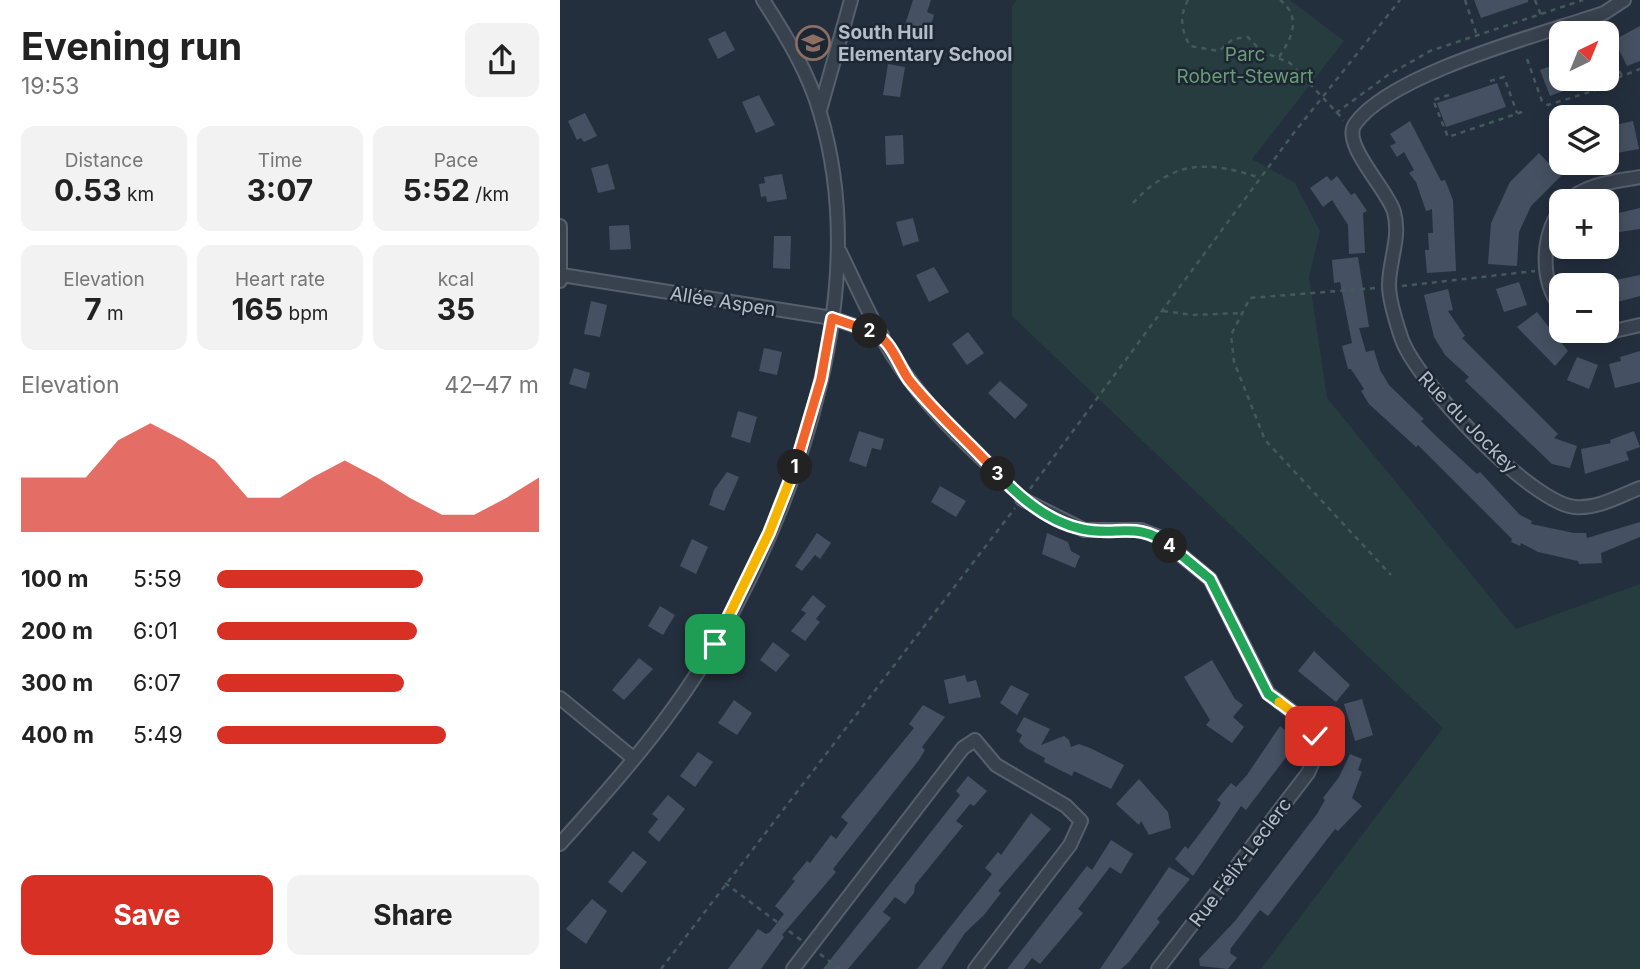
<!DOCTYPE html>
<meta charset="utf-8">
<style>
:root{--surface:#fff;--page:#f2f2f2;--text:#222;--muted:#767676;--accent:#d93025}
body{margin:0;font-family:Inter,sans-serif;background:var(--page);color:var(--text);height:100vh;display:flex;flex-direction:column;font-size:26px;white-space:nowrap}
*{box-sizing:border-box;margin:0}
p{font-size:23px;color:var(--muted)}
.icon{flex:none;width:38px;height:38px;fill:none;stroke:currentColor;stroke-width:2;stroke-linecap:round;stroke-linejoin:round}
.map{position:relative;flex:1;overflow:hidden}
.panel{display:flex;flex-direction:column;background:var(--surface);width:560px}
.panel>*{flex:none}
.needle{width:46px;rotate:43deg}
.fabs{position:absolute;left:989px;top:21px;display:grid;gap:14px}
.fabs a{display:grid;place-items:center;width:70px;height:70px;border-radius:14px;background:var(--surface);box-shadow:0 4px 18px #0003;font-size:35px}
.pin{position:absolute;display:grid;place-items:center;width:60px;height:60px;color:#fff;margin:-30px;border-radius:14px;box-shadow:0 4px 10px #0006}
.km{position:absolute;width:35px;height:35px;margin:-18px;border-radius:50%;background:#222;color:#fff;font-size:19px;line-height:35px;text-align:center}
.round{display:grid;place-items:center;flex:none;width:74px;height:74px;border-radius:14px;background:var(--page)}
.head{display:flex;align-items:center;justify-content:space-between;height:119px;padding:0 21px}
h1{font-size:38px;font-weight:700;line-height:52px}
.stats{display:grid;grid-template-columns:repeat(3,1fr);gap:10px;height:119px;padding:7px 21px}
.stats div{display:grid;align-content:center;border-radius:14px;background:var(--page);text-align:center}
.stats b{font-size:30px;font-weight:700}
.stats small{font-size:19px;font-weight:400}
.stats p{font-size:19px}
.chart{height:196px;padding:14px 21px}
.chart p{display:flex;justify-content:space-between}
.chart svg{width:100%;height:126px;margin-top:7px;fill:var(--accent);opacity:.7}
.button{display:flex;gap:14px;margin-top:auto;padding:14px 21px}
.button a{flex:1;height:80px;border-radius:14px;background:var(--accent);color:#fff;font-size:28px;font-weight:700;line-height:80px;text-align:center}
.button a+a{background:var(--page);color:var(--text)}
ul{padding:0 21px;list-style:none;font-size:23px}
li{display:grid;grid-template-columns:112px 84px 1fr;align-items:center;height:52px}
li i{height:18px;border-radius:9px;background:var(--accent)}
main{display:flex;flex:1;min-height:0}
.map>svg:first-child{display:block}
.green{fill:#263c3f}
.building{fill:#455162}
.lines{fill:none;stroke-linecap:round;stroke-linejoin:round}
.street-casing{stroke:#565f6c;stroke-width:16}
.path{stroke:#44595c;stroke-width:2.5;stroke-dasharray:5 5;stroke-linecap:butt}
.street{stroke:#38414e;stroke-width:12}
.split-1-casing{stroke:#fff;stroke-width:14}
.split-2-casing{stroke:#fff;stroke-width:14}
.split-3-casing{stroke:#fff;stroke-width:14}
.split-4-casing{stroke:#fff;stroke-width:14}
.split-5-casing{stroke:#fff;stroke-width:14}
.split-6-casing{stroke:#fff;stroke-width:14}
.split-1{stroke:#f5b400;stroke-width:9}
.split-2{stroke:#f0652b;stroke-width:9}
.split-3{stroke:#f0652b;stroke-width:9}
.split-4{stroke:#22a559;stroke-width:9}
.split-5{stroke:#22a559;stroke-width:9}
.split-6{stroke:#f5b400;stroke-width:9}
.labels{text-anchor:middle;stroke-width:5;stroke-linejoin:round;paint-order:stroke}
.poi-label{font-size:19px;font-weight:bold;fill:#b4bcc9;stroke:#1d2633;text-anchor:start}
.park-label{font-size:19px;fill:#6b9a76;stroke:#1d2633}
.street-label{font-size:19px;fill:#b4bcc9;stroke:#1d2633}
</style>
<main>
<section class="panel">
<div class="head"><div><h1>Evening run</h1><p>19:53</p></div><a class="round"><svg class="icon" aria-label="share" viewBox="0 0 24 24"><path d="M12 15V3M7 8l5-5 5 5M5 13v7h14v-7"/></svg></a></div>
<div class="stats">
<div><p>Distance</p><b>0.53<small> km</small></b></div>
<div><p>Time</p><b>3:07</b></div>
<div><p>Pace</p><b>5:52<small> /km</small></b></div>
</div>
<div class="stats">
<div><p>Elevation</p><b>7<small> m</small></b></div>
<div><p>Heart rate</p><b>165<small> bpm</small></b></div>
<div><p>kcal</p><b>35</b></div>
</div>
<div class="chart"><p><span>Elevation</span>42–47 m</p>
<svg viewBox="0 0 160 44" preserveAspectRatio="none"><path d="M0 44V25L10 25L20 25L30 12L40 6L50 12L60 19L70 32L80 32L90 25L100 19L110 25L120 32L130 38L140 38L150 32L160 25V44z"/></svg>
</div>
<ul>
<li><b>100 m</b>5:59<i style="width:64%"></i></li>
<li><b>200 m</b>6:01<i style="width:62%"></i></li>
<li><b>300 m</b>6:07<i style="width:58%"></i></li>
<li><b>400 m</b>5:49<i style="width:71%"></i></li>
</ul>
<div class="button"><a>Save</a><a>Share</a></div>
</section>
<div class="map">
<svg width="1080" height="969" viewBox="0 0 1080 969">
<rect width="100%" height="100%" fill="#242f3e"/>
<path class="green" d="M457,0H730L784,41L692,159L735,183L760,231L749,277L767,398L956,629L1080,584V969H701L883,728L452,316V6Z"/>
<path class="building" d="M353,0H371L367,12L374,15L367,38L343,31Z
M914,0H968V2L921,18Z
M1080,26V61L1067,66L1054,40Z
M165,31L175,50L158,59L148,39Z
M1001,62V79L1032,80L990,96L980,70Z
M328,64L345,67L340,97L323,95Z
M937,83L946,107L886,127L877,103Z
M199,95L215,125L196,133L182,102Z
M25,113L37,136L24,142L21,138L17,140L8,121Z
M850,121L881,181L885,180L893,200L896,271L867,273L865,250H869L868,233H873L872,209L866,211L856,182L849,173L854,170L844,152L837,157L830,146L836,143L830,134Z
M1073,121L1079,149L1051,154L1046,127Z
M343,135L344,164L326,165L325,136Z
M979,153L1001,176L971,206L959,232L957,266L928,264L931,223L950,182Z
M48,164L55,189L38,193L31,168Z
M222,174L227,199L207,202L206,196L201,197L199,184L205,183L204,177Z
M767,176L771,181L777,176L791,195L795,193L807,211L803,213L805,253L789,254L788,225L772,200L763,207L750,188Z
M1080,208V229L1046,234V216Z
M353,218L359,241L343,246L336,222Z
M69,225L71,249L50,250L49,226Z
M214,236H231L230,269L213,268Z
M798,257L809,327L799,328L806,352L814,350L820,370L829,385L864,419L861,421L877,437L917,474L920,472L960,515L972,521L971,524L1014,533H1026L1027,538L1080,522V537L1041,553L1042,563L1019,564L1018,561L978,552L961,543L960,546L951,542L952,539L858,445L856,447L809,404L801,391L804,389L791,369H788L782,346L792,343L780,282L774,283L772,260Z
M374,267L389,292L369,302L356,275Z
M1080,275V296L1046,305V282Z
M959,282L967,305L944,312L936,289Z
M888,289L893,310L888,311L905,336L902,338L998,434L994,438L1017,446L1010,468L992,464L905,381L909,377L885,355L874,337L864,295Z
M31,301L47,305L40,337L24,334Z
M977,312L1008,351L995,366L957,327Z
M408,332L424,353L407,365L392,344Z
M204,348L222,352L217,375L199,371Z
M1080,351V382L1055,388L1049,364L1061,361L1060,357Z
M1017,357L1038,365L1029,389L1007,380Z
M14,368L30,373L26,389L9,384Z
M440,381L468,405L455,419L428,393Z
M178,411L197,417L190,443L171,437Z
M299,431L324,439L321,450L312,448L306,467L289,461Z
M1074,431L1080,447L1066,452L1069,460L1025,474L1021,449L1051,443L1050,440Z
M167,472L179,477L164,511L149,505L154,490Z
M380,486L406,501L396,517L371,502Z
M257,533L271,543L260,559L255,555L242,571L235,566Z
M487,533L508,542L511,551L520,556L515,568L482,554Z
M132,539L148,547L136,574L120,566Z
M253,595L266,606L256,619L260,622L245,641L231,631L246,613L241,610Z
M100,606L115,615L103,635L88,626Z
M213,642L230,655L216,672L200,660Z
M754,651L790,685L776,702L738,671Z
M79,658L93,669L64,700L52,690Z
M652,660L675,699L683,705L673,717L684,727L672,743L646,725L650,720L624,677Z
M405,675L407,682L416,680L421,697L389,704L384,680Z
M451,685L469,694L457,715L440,703Z
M802,699L813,735L795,741L784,704Z
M174,700L192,713L177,735L158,723Z
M363,705L385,717L362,747L365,750L359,760L273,869L276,872L222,935L224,937L201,969H168L198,929L206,934L210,932L224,914L215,906L235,881L232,879L247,861L250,863L271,835L276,839L288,823L281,817L354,728L349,724Z
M464,717L490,729L481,745L504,736L509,740L511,747L519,744L530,748L564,765L551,789L514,771L512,776L484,762L485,758L466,748L459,741L462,735L456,731Z
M720,726L735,738L726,750L730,752L686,810L681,806L633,876L615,859L625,846L628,849L656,812L661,803L657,800L671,783L676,787L687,775Z
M138,752L153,762L135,787L120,776Z
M790,754L802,759L798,770L802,772L792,798L802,806L778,831L775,829L708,916L700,910L671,948L670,953L677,958L668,969L640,966L639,959L675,921L757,814L765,800L763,798L779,777Z
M408,776L427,791L414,806L410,804L396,821L403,826L355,885L354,893L345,904L335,897L323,912L331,918L288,969H263L400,795L396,791Z
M579,779L608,812L611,828L589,835L581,821L579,825L556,804Z
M108,795L125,809L99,842L88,832L98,819L92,814Z
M471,813L491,829L438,891L441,893L424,915L405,933L381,969H357L432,874L425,868L438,852L441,855Z
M551,840L573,854L561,874L550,867L518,909L523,913L480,964L472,958L464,969H447L527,866L532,870Z
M73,851L87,862L62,893L48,882Z
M609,867L630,879L597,919L600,922L569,962L561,969H540Z
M32,899L47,911L26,944L6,929Z"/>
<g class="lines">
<g class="street-casing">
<path id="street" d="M1064,0L1044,13C983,34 831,73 795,124C781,144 828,190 834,212C841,237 829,261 829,285C829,301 836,322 841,337C854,379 970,503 1015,507C1038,509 1059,496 1080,488
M260,110L291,0
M1009,201C1024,184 1058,181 1080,177
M1001,210C981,234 980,284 1001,307
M0,226V281
M280,252C301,295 320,341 349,379C373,412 403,441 433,469
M2,275L272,318L322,335
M1027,331L1045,333L1080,325
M462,499L524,530H581L599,537L650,579L708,693L743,720L755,736L756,755L748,773L598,969
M0,698L73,758
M0,844C56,782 114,716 155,644C242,492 312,286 260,113C249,73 225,34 203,0
M233,969L403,748L415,740L436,765L506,806L521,821L510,845L415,969"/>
</g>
<path class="path" d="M628,0C619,17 621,29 630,46L659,51L673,39L688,37L701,51L730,63L784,120
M905,0L917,36
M975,0L981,15
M1040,32L1041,33
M1046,44L1062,76
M719,57C732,38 742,17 720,0
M967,59L982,101L988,105L1052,85V80L1080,69
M930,81L944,77L957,113
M889,95L873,100L888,137L965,111
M776,113L828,75L870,51L1023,0
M573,203C613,160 648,160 700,178
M842,286L975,271
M815,288L690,298L671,335L674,362L705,440L831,575
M603,311L633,315L682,313
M440,476L455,492
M470,489L733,134L840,0
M165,883L241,940
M260,954L280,969
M101,969L455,508"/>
<use href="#street" class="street"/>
</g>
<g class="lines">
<g class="split-1-casing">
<path id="split-1" d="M155,644L209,533L235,467"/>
</g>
<g class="split-2-casing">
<path id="split-2" d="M235,467L261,379L272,318L310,331"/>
</g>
<g class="split-3-casing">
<path id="split-3" d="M310,331C331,338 337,363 349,380C376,414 409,442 438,474"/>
</g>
<g class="split-4-casing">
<path id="split-4" d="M438,474C460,498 489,522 522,529C556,537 579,520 610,546"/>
</g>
<g class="split-5-casing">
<path id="split-5" d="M610,546L650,579L708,694L719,702"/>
</g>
<g class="split-6-casing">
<path id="split-6" d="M719,702L743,720L755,736"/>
</g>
<use href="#split-1" class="split-1"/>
<use href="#split-2" class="split-2"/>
<use href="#split-3" class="split-3"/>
<use href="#split-4" class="split-4"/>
<use href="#split-5" class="split-5"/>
<use href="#split-6" class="split-6"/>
</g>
<defs>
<g id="school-ring" transform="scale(1.75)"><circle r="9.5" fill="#1d2633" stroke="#8d6e63" stroke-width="1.5"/><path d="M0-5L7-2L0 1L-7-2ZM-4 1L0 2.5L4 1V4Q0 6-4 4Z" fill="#8d6e63"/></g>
</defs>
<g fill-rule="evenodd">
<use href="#school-ring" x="253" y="43"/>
</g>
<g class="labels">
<g class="poi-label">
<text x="278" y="39">South Hull<tspan x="278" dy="22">Elementary School</tspan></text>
</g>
<g class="park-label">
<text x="685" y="61">Parc<tspan x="685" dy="22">Robert-Stewart</tspan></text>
</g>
<g class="street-label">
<text transform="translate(163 301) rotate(9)" y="7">Allée Aspen</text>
<text transform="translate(908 422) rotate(46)" y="7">Rue du Jockey</text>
<text transform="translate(680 862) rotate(-53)" y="7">Rue Félix-Leclerc</text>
</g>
</g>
</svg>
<div class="fabs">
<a><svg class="needle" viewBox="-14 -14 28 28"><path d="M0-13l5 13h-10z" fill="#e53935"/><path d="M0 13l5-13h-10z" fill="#767676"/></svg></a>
<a><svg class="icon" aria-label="layers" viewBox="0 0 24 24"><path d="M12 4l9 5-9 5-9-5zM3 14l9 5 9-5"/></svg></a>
<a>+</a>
<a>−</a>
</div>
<div class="pin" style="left:155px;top:644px;background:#1e9e55"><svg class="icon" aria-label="arrive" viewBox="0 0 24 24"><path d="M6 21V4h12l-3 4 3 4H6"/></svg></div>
<div class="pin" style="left:755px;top:736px;background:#d93025"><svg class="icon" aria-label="check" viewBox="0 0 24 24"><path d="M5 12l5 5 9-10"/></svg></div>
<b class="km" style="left:235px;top:467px">1</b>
<b class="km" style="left:310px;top:331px">2</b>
<b class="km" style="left:438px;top:474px">3</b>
<b class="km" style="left:610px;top:546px">4</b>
</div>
</main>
